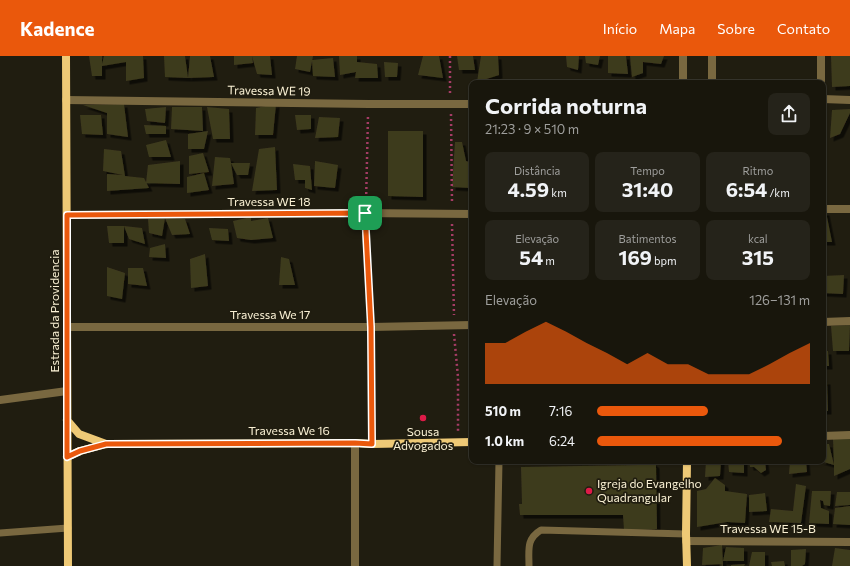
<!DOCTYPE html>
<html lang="pt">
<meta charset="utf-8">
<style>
:root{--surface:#18160c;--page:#25231a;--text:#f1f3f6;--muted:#9f9f9d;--line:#36352d;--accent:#ea580c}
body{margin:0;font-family:Commissioner,sans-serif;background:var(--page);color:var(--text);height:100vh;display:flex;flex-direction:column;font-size:15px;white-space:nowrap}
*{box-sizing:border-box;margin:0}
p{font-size:13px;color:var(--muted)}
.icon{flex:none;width:22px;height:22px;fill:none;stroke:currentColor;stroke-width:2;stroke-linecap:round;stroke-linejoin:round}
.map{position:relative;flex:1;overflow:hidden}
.side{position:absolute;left:469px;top:24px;width:357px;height:384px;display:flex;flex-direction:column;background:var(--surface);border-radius:8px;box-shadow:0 1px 3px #0004,0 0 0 1px var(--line)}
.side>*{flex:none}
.pin{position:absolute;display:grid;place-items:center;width:34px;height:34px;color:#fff;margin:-17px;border-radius:8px;box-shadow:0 2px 6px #0006}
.round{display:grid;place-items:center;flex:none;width:42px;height:42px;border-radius:8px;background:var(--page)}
.summary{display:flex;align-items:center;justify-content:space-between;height:68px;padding:0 16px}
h1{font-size:22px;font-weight:700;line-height:30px}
.metrics{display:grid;grid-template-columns:repeat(3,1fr);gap:6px;height:68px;padding:4px 16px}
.metrics div{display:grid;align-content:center;border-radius:8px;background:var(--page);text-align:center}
.metrics b{font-size:20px;font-weight:700}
.metrics small{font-size:11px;font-weight:400}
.metrics p{font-size:11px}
.chart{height:112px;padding:8px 16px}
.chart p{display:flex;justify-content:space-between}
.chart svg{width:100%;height:72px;margin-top:4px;fill:var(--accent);opacity:.7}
ul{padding:0 16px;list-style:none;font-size:13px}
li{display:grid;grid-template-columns:64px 48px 1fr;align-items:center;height:30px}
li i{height:10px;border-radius:5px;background:var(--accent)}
header{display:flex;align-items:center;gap:24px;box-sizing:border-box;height:56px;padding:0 20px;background:var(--accent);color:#fff}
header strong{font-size:19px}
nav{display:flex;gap:22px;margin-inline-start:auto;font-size:14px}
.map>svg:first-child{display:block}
.building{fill:#3e3a1e;filter:url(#shadow)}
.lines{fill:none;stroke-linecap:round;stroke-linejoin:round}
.path{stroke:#a53c65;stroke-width:2.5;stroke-dasharray:2 3;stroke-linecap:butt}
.service{stroke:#796840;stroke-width:7}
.minor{stroke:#796840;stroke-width:8}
.secondary{stroke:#eec976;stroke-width:8}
.route-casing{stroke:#fff;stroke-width:8}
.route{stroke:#ea580c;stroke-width:5}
.poi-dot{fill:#de1b48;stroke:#201d10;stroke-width:1.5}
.labels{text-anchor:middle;stroke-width:3.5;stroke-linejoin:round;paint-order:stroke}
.street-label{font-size:12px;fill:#faf1d4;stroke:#201d10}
.poi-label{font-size:12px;fill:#faf1d4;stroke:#201d10}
</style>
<header>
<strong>Kadence</strong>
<nav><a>Início</a><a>Mapa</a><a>Sobre</a><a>Contato</a></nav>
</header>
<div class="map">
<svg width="850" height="510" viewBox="0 0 850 510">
<defs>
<filter id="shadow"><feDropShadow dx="3.5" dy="3.5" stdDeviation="0" flood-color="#0009"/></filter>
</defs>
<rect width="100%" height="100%" fill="#201d10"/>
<path class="building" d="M89,0H102V8L104,0H143L144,22L126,25V6L102,10V20H92Z
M164,0H185L188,22L190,0H210L214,21L188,22L165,21Z
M234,0H252L253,7L234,9Z
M252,0H270L272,19L257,18Z
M297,0H313L310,16L295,13Z
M339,0H357V6L377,8L378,22H355L356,16L340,19Z
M423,0H439L443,22L418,19Z
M457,0H473L475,14H459Z
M481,0H498L499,19L477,26Z
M566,0H579L578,14L567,11Z
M585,0H600L598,9L586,7Z
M608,0H626L628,18L608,17Z
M630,0H664L661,8L643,6V17L632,21Z
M831,0H850V30L832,31Z
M333,2L335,21L313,20L312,4Z
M384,6L398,7L397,21H385Z
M124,48L128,81L107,78V57L83,49Z
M276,48L273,79H255L256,52Z
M166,51L165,67L147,65L145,53Z
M172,51H202L203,75L171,73Z
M207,51L229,53L230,83H213Z
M850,53V57L840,78L830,82L832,54Z
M80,59H101L103,79L82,78Z
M295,59H311V73L297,74Z
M319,61L340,62L338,81L315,82Z
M144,69L166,70V78H146Z
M208,75L204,93H188V78Z
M388,75H423V141L388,140Z
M166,84L171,101H149L146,89Z
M455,86H462L466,105L472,107L471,132L452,131Z
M275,91L277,134L252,135L259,93Z
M104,93L121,95L125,120L144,122L149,132L107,135V118L123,119L103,115Z
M203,97L209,116L189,118V100Z
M215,101L230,102L231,107H250L248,119H237L231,107L234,128L212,130Z
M180,105V128L146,127L148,109Z
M315,105L338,109L335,132L314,130Z
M293,108L310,110L312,134L305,132V124H295Z
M204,117L209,134L187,137V121Z
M823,156H826L832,186H823Z
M251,161V165L268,162L273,182L251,184L237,182L233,165Z
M165,162L185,163L190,178L172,179Z
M165,162L162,180L149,177L148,163Z
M107,170H124L142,172L145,188L129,183L124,170V187H109Z
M209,172L228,173L229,185L212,184Z
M165,188L166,202L149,201L150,192Z
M205,198L208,230L191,232L190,203Z
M281,201L289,203L295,229H279Z
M107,211L125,217L122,243L107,240Z
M128,212H143L147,230L128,228Z
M844,219L843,238L823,237V220Z
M850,269L849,295H833L831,270Z
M823,295H828L829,310H823Z
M823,325H827L828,355H823Z
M850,380V413L834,420V409L820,405H823V388H829L834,409L833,383Z
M649,405H651L656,409L657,473L624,474L623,459H520L519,448H522L521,411L638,409Z
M706,405H721L720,420L705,421Z
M728,405H744V417L729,416Z
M749,405H765L766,414L761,417L754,411H750Z
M790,405H806L807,416L789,418Z
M715,422L725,429V435L747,438L745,467L727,466L697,471V435L706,433Z
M796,428L806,430L801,467L769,466L771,453L793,455Z
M812,435H831L830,450L824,449L823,445L820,444L821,452L829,455V468L809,467Z
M837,436H850V449L835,450Z
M765,437L767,455L749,456V439Z
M850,450V469L833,468L835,452Z
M722,489L723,508V510L719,509L723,508L702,509L703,492Z
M726,491L744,492V505H723Z
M835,492L850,494V510H832Z
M806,493L805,508L802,510H791V494Z
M752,496H765V510H749Z
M784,505L785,510H772L771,506Z
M745,508L744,510H731V509Z"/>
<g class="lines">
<path class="path" d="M450,0V37
M451,58L452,147
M366,148L368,59
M366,167L371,261
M452,168L454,259
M454,278L458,321V375
M371,280L372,377"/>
<path class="service" d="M0,477L68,472
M497,510L499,405
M529,510C529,494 526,483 541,474L686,478"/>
<path class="minor" d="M712,0V27
M821,0V27
M683,27V0
M823,43L850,44
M66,44L369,48H472
M823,153H850
M67,159L357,157L472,158
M823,266L850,265
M68,271H371L472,269
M0,344L67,335
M823,380L850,379
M686,485L850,486
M355,510V387"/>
<path class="secondary" d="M66,0L68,510
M67,364L79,378L106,388
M67,401L80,395L106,388L355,387L372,388L472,386
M687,510L686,478L687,405"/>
</g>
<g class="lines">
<g class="route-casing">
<path id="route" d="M365,157L371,271L372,388L355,387L106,388L80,395L67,401V159Z"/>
</g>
<use href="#route" class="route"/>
</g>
<g class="poi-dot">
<circle cx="423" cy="362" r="4"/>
<circle cx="589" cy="435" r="4"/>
</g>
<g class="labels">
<g class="street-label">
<text transform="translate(269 35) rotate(1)" y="4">Travessa WE 19</text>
<text x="269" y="150">Travessa WE 18</text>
<text transform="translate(55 255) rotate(-90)" y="4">Estrada da Providencia</text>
<text x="270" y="263">Travessa We 17</text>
<text x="289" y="379">Travessa We 16</text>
<text x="768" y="477">Travessa WE 15-B</text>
</g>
<g class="poi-label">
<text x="423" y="380">Sousa<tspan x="423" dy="14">Advogados</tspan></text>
<text x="597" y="432" text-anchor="start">Igreja do Evangelho<tspan x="597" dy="14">Quadrangular</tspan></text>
</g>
</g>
</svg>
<div class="pin" style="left:365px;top:157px;background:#1e9e55"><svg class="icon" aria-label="arrive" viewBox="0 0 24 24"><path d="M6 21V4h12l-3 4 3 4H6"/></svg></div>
<section class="side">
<div class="summary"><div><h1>Corrida noturna</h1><p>21:23 · 9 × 510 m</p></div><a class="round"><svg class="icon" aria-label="share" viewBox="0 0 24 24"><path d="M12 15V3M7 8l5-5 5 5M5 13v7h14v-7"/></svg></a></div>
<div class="metrics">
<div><p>Distância</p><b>4.59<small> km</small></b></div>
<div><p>Tempo</p><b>31:40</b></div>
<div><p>Ritmo</p><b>6:54<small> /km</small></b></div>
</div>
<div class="metrics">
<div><p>Elevação</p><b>54<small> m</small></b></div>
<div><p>Batimentos</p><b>169<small> bpm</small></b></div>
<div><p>kcal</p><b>315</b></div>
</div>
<div class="chart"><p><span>Elevação</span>126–131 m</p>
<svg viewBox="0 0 160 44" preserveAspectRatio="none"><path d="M0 44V19L10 19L20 12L30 6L40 12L50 19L60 25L70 32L80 25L90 32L100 32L110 38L120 38L130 38L140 32L150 25L160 19V44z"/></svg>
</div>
<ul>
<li><b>510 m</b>7:16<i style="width:52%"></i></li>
<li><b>1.0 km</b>6:24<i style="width:87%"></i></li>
</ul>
</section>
</div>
